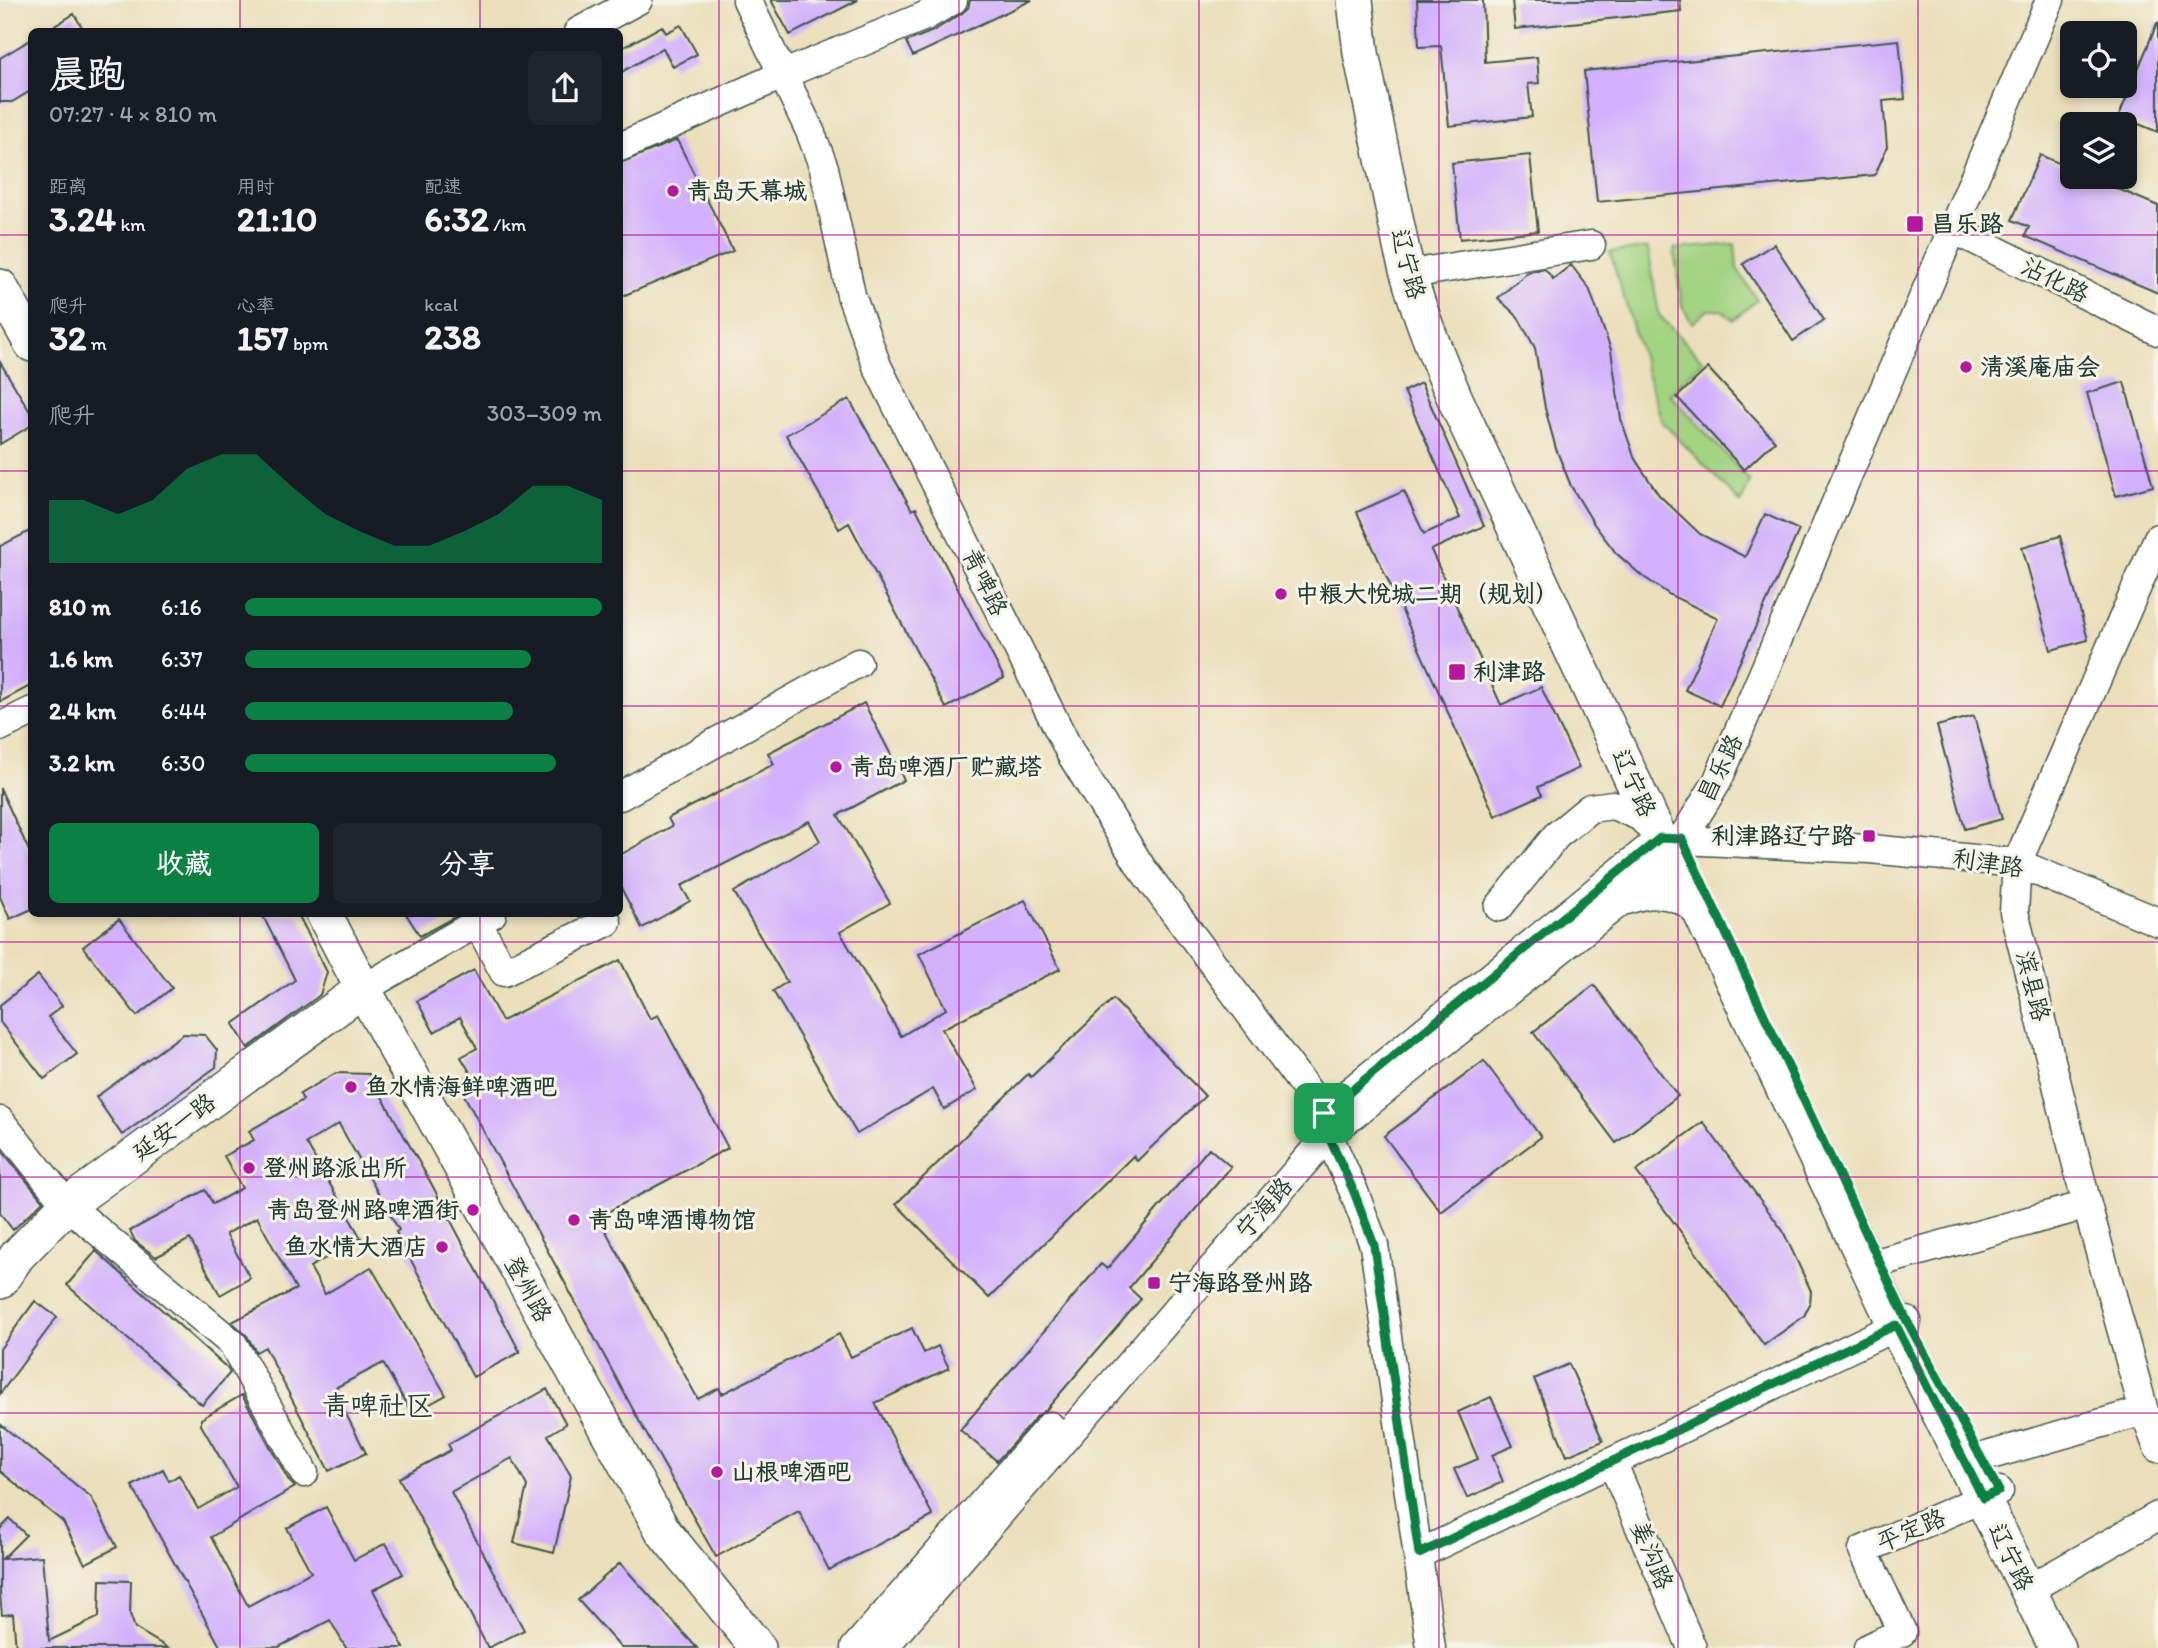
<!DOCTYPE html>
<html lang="zh">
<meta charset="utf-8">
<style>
:root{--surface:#171b24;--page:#20242c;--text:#f1f3f6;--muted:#9ea1a6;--accent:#0b8043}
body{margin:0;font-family:Itim,"LXGW WenKai TC",sans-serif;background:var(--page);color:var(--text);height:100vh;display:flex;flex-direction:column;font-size:26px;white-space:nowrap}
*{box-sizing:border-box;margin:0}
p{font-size:23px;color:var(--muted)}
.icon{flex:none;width:38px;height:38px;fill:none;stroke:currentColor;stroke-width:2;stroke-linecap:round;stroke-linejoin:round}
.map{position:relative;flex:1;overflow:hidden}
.panel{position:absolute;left:28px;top:28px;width:595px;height:889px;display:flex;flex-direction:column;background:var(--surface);border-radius:10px;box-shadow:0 4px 10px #0003}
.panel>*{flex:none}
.buttons{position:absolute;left:2060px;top:21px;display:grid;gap:14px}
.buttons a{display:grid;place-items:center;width:77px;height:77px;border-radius:10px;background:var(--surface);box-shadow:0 4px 10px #0003;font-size:35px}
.pin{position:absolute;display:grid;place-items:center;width:60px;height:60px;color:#fff;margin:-30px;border-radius:14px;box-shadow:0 4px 10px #0006}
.round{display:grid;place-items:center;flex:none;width:74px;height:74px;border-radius:10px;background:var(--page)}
.summary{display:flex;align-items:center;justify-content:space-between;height:119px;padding:0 21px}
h1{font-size:38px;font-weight:700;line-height:52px}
.metrics{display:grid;grid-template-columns:repeat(3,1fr);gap:10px;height:119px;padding:7px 21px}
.metrics div{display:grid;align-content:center}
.metrics b{font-size:35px;font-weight:700}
.metrics small{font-size:19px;font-weight:400}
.metrics p{font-size:19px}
.chart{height:196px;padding:14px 21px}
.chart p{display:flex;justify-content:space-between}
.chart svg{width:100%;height:126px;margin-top:7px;fill:var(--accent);opacity:.7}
.action{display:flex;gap:14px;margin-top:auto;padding:14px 21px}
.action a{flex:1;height:80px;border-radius:10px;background:var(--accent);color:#fff;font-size:28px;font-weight:700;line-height:80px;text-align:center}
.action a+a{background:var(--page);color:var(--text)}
ul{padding:0 21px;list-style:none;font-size:23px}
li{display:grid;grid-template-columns:112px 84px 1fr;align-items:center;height:52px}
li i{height:18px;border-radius:9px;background:var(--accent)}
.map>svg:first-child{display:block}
.green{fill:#a2d381;stroke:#60885a;stroke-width:2}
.building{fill:#d2b0fc}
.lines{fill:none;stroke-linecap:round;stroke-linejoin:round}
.minor-casing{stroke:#3e5548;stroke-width:31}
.major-casing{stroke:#3e5548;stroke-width:38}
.minor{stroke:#fff;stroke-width:28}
.major{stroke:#fff;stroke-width:35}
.route-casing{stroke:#fff;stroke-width:14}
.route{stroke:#0b8043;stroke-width:9}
.grid{fill:none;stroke:#b5179e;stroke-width:2;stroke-opacity:0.55}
.poi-dot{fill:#b5179e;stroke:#f7f3e8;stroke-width:2.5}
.labels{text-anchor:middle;stroke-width:6;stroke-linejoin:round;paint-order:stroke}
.poi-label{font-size:24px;font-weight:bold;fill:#1f3d34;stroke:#f7f3e8;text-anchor:start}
.street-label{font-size:24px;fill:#1f3d34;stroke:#f7f3e8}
.quarter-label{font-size:28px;fill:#1f3d34;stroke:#f7f3e8}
</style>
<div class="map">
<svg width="2158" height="1648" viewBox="0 0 2158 1648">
<rect width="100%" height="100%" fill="#f7f3e8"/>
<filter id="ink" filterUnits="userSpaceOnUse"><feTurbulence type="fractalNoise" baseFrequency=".0143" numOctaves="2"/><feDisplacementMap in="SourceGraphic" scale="14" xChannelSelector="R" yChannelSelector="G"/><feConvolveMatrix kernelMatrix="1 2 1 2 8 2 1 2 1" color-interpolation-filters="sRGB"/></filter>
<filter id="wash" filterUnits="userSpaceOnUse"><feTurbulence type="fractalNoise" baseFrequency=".00686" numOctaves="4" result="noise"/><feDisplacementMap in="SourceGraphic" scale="28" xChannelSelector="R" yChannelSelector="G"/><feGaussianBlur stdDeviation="1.57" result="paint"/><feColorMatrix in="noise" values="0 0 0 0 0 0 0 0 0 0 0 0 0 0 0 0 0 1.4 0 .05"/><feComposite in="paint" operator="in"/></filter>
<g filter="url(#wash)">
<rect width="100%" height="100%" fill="#ebdfbb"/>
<path class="green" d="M1735,244L1737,268L1757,300L1733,320L1722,310H1708L1692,323L1682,306L1674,249Z
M1648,248L1659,315L1703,361L1670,394L1750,481L1741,503L1662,422L1610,252Z"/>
<g id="blocks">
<path class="building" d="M771,0H858L790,35Z
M970,0H1032L913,56L906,42L933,31L961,14L968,8Z
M1417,0H1483L1485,62L1537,57L1539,83L1528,84L1532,117L1449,126L1441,46L1419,47Z
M1512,0H1680L1681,11L1515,29Z
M74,14L85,32H45Z
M2157,23H2158V132L2119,116Z
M681,25L697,54L673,67L663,48L620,73V49L662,26L666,33Z
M32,39V90L12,102H0V58Z
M1899,40L1905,99L1883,101L1887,147L1875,175L1597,202L1584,71Z
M677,140L733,251L620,297V163Z
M1530,155L1538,231L1460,239L1452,163Z
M2040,155L2072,169V177H2090L2158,206V293L2025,236L2029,227L2012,220Z
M1774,244L1824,320L1793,341L1743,264Z
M1571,265L1589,288L1611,350L1621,419L1635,459L1659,495L1700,534L1745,557L1765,514L1799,530L1720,706L1685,690L1718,618L1670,595L1641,575L1616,553L1594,524L1571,486L1556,449L1545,408L1535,348L1518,317L1498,298L1528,272L1545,269L1553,279Z
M0,362L32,415V425L0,444Z
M1708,368L1775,441L1744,470L1677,397Z
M2124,382L2153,486L2116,496L2087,393Z
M1421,383L1484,526L1431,550L1501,705L1541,687L1579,768L1538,787L1542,795L1495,816L1357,512L1404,491L1424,534L1460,518L1404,391Z
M849,399L912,510L916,508L1004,678L946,708L849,523L839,529L786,435Z
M32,530V685L0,702V546Z
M2060,536L2088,640L2051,650L2022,547Z
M864,703L904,780L838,815L890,903L840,932L901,1036L946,1009L919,954L1025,900L1060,969L942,1029L977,1090L944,1109L933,1089L857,1134L773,991L787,982L734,892L820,841L809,821L681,886L690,901L642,928L620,886V855L672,826L668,818L774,764L768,753Z
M1974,716L2002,819L1965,829L1937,726Z
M0,788L32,857V909L10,919L0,897Z
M262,914H298L327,972L320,995L248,1048L233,1024L295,980Z
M406,914H460L420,936Z
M119,919L172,988L137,1016L83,947Z
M620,960L650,1019L658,1015L728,1148L598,1217L698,1399L719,1388L722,1394L839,1334L851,1357L912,1328L924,1353L938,1346L949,1368L875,1403L933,1516L829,1570L799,1511L716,1557L643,1428L457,1082L471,1074L461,1057L477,1048L460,1017L434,1032L417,1001L474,970L502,1021Z
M38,975L62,1006L48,1017L77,1054L44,1079L0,1022V1005Z
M1594,985L1678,1096L1616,1143L1533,1032Z
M1113,999L1205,1096L1137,1161L1133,1156L989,1298L896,1204L1028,1074L1031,1077Z
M183,1034L205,1035L217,1050L216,1067L122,1135L96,1097Z
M1484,1061L1541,1137L1441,1212L1384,1136Z
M336,1073L369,1074L432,1185L520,1352L473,1377L396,1232L399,1230L339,1124L306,1143L361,1238L310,1267L325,1294L371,1267L446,1395L412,1414L383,1363L333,1389L366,1453L329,1471L265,1347L256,1352L247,1336L232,1322L296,1289L257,1217L226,1234L250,1278L220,1295L190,1239L156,1257L135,1241L130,1231L205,1190L213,1204L242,1188L224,1156L254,1140L249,1131L303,1100L300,1094Z
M1703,1122L1783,1231L1811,1291L1810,1304L1804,1316L1764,1345L1636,1171Z
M0,1148L43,1201L13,1230L0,1213Z
M1209,1148L1231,1167L1129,1288L1141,1299L1046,1410L1038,1415L997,1461L960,1430L1101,1264L1107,1269Z
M96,1251L227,1368L230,1373L202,1405L67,1285Z
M35,1301L57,1317L0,1394V1349Z
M1569,1364L1603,1441L1567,1456L1534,1379Z
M547,1389L566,1424L548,1435L571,1476L554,1553L514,1543L527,1486L512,1458L451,1492L524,1630L488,1648L399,1478L451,1450L448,1444Z
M242,1395L289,1481L295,1487L211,1537L248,1606L311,1572L287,1528L326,1507L354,1560L386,1543L403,1574L373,1590L404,1648H346L330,1620L279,1647L221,1648L132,1486L163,1469L169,1481L179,1475L198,1509L237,1487L201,1425V1419Z
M1491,1397L1513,1446L1492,1455L1503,1482L1467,1498L1454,1469L1478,1459L1458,1412Z
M0,1424L91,1497L117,1547L85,1564L63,1522L0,1471Z
M10,1519L26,1535L2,1559L42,1556L49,1641L99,1617L100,1580L131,1581L130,1614L135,1628L168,1648H16L13,1614L2,1615L0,1595V1529Z
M620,1563L697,1648H621L578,1600Z"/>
</g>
</g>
<g filter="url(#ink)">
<use href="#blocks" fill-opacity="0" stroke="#3e5548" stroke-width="2"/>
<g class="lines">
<g class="minor-casing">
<path id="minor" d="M747,0L810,131L824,168L851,295L877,366L1071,754L1141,867L1324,1113L1328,1135L1354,1192L1374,1245L1431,1648
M578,32L638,0
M794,70L925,16L953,0
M620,147L773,79
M1953,229L2158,331
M1428,271L1591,245
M2158,538L2017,863L2014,912L2087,1205L2144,1411L2158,1448
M0,727L32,711
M620,796L858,663
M1627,900C1655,889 1684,893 1703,918
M1499,907L1556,836L1590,808L1613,805L1641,817L1656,834
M477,922L504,972L607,922L603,914
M363,989L492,914
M0,1121L67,1205L233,1344L304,1473
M1312,1127L1324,1113L1660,839L1870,849L2017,863L2158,922
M1880,1262L2087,1205
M1980,1458L2144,1411
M1612,1462L1692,1648
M1419,1554L1907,1321
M2045,1580L2158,1516
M855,1648L1050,1426
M883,1648L1328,1135L1675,858L1682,839L1717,782L2050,0
M1868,1648L1902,1632L1863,1550L1999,1491"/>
</g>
<g class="major-casing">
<path id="major" d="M1355,0L1361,53L1402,251C1415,303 1435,352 1456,401L1660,839L1675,858L1896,1326L2057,1648
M0,287L32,344
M324,914L363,989L663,1531L758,1648
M0,1281L17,1256L67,1205L363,989"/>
</g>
<use href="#minor" class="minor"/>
<use href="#major" class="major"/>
</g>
</g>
<g class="lines" filter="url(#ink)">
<g class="route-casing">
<path id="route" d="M1660,838L1682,839L1907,1321L1999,1491L1983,1498L1896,1325L1419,1554L1374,1245L1354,1192L1328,1135L1324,1113Z"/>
</g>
<use href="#route" class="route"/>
</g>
<path class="grid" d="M240,0V32M480,0V32M719,0V1648M959,0V1648M1199,0V1648M1439,0V1648M1678,0V1648M1918,0V1648M0,235H32M620,235H2158M0,471H32M620,471H2158M0,706H32M620,706H2158M240,914V1648M480,914V1648M0,942H2158M0,1177H2158M0,1413H2158"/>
<g class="poi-dot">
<circle cx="673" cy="191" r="7"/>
<rect x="1906" y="215" width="18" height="18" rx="3.5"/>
<circle cx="1966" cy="367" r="7"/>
<circle cx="1281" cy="594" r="7"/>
<rect x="1448" y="663" width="18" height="18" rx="3.5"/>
<circle cx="836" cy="767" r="7"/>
<rect x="1862" y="829" width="14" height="14" rx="3.5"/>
<circle cx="351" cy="1087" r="7"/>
<circle cx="249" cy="1168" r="7"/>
<circle cx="473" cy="1210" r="7"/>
<circle cx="574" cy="1220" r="7"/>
<circle cx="442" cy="1247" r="7"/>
<rect x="1147" y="1276" width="14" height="14" rx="3.5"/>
<circle cx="717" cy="1472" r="7"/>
</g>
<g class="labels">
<g class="poi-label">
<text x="687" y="199">青岛天幕城</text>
<text x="1931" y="232">昌乐路</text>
<text x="1980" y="375">清溪庵庙会</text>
<text x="1295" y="602">中粮大悦城二期（规划）</text>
<text x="1473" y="680">利津路</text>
<text x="850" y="775">青岛啤酒厂贮藏塔</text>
<text x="1855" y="844" text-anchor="end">利津路辽宁路</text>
<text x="365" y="1095">鱼水情海鲜啤酒吧</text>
<text x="263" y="1176">登州路派出所</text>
<text x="459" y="1218" text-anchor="end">青岛登州路啤酒街</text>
<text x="588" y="1228">青岛啤酒博物馆</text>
<text x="428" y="1255" text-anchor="end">鱼水情大酒店</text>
<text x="1168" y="1291">宁海路登州路</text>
<text x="731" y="1480">山根啤酒吧</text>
</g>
<g class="street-label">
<text transform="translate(1408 264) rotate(75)" y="8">辽宁路</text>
<text transform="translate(2055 280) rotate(26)" y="8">沾化路</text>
<text transform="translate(985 582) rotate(64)" y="8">青啤路</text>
<text transform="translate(1720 768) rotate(-64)" y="8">昌乐路</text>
<text transform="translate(1634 783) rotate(65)" y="8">辽宁路</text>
<text transform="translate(1988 863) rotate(9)" y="8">利津路</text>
<text transform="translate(2033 986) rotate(76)" y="8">滨县路</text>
<text transform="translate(174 1127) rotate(-36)" y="8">延安一路</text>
<text transform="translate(1264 1208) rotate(-49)" y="8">宁海路</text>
<text transform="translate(528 1289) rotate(61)" y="8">登州路</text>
<text transform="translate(1911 1530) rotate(-23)" y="8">平定路</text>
<text transform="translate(1652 1555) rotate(67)" y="8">姜沟路</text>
<text transform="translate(2011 1557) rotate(64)" y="8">辽宁路</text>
</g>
<g class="quarter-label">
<text x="378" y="1415">青啤社区</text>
</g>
</g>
</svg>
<div class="buttons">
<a><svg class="icon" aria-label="locate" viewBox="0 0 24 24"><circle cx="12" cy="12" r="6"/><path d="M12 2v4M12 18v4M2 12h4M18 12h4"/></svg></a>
<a><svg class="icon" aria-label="layers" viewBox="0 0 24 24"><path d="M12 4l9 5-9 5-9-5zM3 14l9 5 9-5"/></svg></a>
</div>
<div class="pin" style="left:1324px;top:1113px;background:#1e9e55"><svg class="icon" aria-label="arrive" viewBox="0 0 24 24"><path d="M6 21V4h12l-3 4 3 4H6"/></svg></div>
<section class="panel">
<div class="summary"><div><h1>晨跑</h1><p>07:27 · 4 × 810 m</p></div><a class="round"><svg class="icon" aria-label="share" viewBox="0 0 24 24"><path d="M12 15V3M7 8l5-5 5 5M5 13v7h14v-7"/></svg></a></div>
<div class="metrics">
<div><p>距离</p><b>3.24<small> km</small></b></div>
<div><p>用时</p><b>21:10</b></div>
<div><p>配速</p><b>6:32<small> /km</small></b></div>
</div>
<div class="metrics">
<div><p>爬升</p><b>32<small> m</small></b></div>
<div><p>心率</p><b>157<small> bpm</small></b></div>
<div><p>kcal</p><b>238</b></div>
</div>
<div class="chart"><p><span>爬升</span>303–309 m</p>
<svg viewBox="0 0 160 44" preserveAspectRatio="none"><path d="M0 44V22L10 22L20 27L30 22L40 11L50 6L60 6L70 17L80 27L90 33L100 38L110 38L120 33L130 27L140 17L150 17L160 22V44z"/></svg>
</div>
<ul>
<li><b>810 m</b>6:16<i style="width:100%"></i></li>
<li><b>1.6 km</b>6:37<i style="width:80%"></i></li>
<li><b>2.4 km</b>6:44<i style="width:75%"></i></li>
<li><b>3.2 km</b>6:30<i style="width:87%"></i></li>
</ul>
<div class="action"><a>收藏</a><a>分享</a></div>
</section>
</div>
